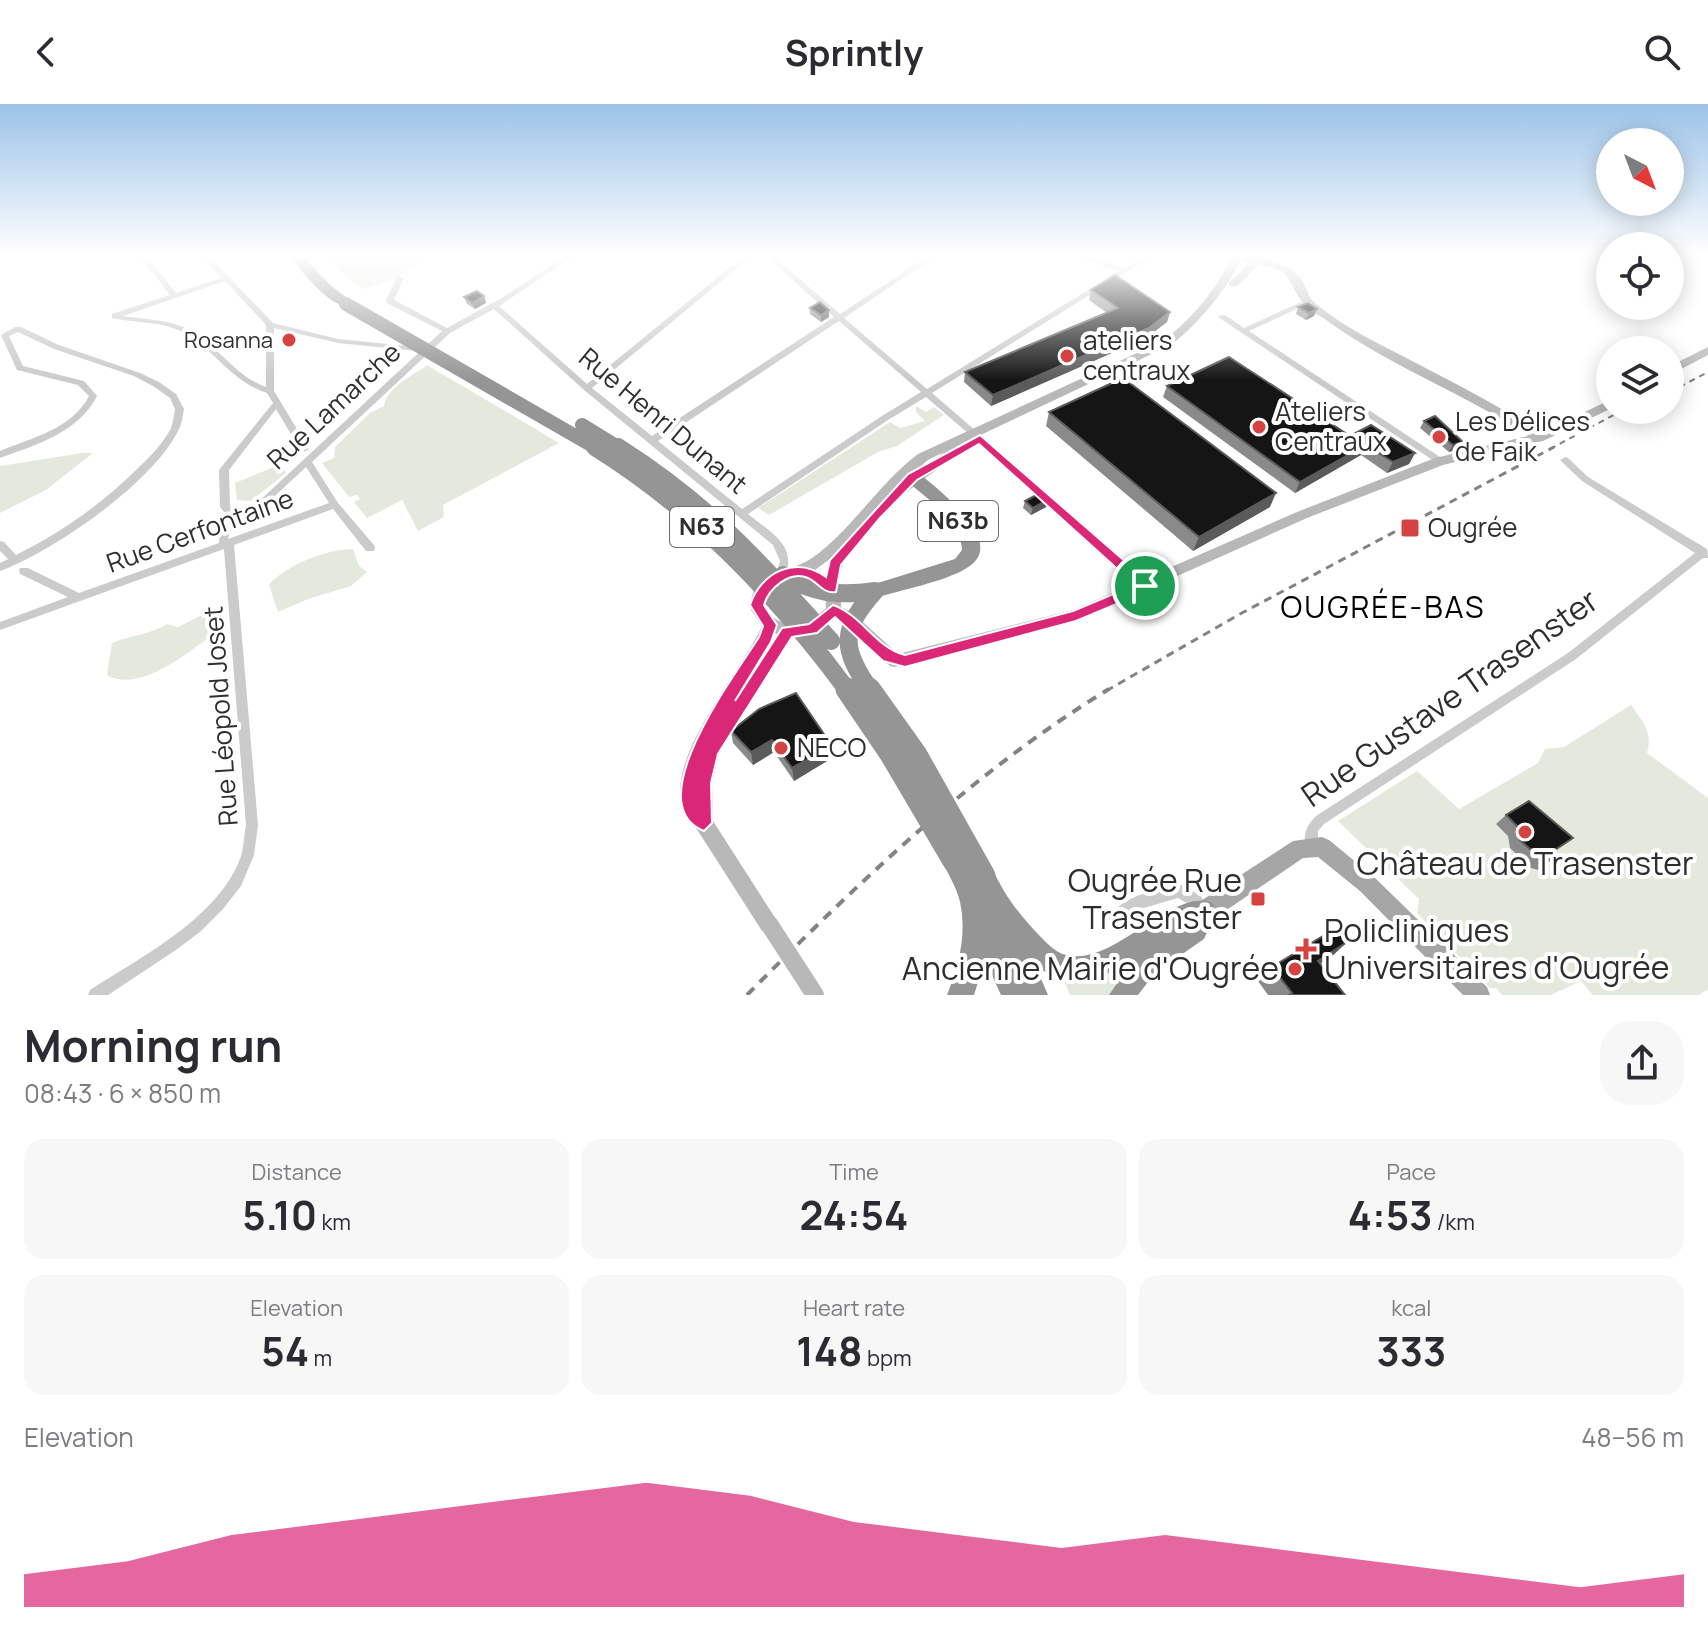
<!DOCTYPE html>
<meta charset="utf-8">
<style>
:root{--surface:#fff;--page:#f7f7f7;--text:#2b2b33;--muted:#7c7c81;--accent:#db2777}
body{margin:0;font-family:Manrope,sans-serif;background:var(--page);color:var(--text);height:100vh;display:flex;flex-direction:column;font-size:30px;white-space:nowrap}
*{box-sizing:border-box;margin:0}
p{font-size:26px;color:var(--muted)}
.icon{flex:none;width:44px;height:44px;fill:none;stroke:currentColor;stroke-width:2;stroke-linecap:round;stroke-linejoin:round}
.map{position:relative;height:891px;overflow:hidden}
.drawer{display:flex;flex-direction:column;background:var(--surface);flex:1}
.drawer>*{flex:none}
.needle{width:52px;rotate:138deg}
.tools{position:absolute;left:1596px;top:24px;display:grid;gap:16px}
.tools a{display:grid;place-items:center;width:88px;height:88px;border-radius:50%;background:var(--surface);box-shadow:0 4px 20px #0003;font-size:40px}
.pin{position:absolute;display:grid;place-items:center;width:68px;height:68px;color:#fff;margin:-34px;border:4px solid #fff;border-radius:50%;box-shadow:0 2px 8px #0007}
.round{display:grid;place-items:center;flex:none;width:84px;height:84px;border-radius:32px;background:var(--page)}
.headline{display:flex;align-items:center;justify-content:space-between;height:136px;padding:0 24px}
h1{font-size:44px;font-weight:700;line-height:60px}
.metrics{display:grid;grid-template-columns:repeat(3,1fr);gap:12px;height:136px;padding:8px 24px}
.metrics div{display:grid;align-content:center;border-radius:20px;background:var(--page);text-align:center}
.metrics b{font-size:40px;font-weight:700}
.metrics small{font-size:22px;font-weight:400}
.metrics p{font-size:22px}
.chart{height:224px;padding:16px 24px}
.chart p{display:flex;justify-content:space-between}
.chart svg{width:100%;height:144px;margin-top:8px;fill:var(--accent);opacity:.7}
header{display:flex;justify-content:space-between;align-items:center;height:104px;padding:0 24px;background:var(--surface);font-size:36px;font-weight:700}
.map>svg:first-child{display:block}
.green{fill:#e3eadd}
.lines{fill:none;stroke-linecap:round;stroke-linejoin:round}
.street{fill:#cbcbcb;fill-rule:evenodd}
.secondary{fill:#b8b8b8;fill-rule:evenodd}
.primary{fill:#a6a6a6;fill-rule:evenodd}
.highway{fill:#959595;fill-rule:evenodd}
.rail-far2{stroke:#838383;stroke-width:2;stroke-dasharray:6 5;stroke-linecap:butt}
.rail-far1{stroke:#838383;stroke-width:3;stroke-dasharray:8 6;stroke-linecap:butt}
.rail{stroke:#838383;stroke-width:4;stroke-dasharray:10 8;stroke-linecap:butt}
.secondary-bridge{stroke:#b8b8b8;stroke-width:18}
.highway-bridge-far2{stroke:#959595;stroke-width:14}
.highway-bridge-far1{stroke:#959595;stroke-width:18}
.highway-bridge{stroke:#959595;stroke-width:23}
.wall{fill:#8a8a8a}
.shaded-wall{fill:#5b5b5b}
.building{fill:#151515;stroke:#5b5b5b;stroke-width:2}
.route{fill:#db2777;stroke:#fff;stroke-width:2;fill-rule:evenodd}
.poi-dot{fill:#d44341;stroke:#fff;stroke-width:3}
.labels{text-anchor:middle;stroke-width:8;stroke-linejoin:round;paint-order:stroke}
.far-poi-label{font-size:22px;fill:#2e2e2e;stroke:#fff;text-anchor:end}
.shield{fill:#fff;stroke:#6d6d6d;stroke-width:2}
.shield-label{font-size:24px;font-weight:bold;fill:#2e2e2e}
.poi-label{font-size:26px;fill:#2e2e2e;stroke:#fff;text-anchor:start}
.street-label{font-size:26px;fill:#2e2e2e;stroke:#fff}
.quarter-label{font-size:30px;letter-spacing:2px;fill:#000;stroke:#fff}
.near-street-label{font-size:32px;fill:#2e2e2e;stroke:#fff}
.near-poi-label{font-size:32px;fill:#2e2e2e;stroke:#fff;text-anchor:end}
</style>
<header><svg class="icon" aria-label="back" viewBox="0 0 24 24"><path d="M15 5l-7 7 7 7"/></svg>Sprintly<svg class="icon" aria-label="search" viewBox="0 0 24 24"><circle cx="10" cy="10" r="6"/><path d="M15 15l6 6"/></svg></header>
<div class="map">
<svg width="1708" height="891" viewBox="0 0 1708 891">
<rect width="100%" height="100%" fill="#fff"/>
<path class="green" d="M322,151H390L389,158L405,159L411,151H429L397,174L362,185Z
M427,261L559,339L443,401L444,413L418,427L402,396L367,414L354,398L360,395L357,391L349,393L322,359L334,354L335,343L370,309L384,302C386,284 414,271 427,261Z
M916,302L926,308L934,303L944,311L897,342L878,348L769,411L758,404L890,318L900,324L925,317L916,308Z
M82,349H93L46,386L0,409V362Z
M281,360L286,369L251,397L237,396L235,379Z
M353,445L359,462L367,468L351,482L308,495L278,508L269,481C285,461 328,445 353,445Z
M204,510L214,513L215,529C190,547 140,590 107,571L112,539C131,531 149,531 167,520L178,523Z
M1631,601C1643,618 1653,628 1647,649L1708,694V885L1699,891H1593L1581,877L1551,891H1502L1496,884H1490L1417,809L1419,795L1338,717L1417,667L1459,705L1538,659L1545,645L1564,643Z
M1182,820L1114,891H1070L1062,872Z"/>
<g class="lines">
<path class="street" d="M139,151H146L176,189L221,174L201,151H208L273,219L338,235L417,243L421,245L417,247L338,239L274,224V287L309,345L304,348L301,347L276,305L229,366L230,402L238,412L257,399L442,227L387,199L386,197L397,172H400L404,174L394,196L447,224L500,195L567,151H576L499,202L587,280L745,151H753L592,284L652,332L834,213L764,151H772L840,210L929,151H938L844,214L927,285L1119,167L1072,151H1084L1124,164L1145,151H1154L932,289L976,327L977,329L976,331H970L926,293L888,316L748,410C771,429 798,441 785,475H777L776,472L780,457L773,441L584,286L494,205L450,229L312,358L338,399L374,441L375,444L374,447H366L333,405L234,441L258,721L254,751L241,782L223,805L201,827L176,846L108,891H88L90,886C141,853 220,813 241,752C244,742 244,731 246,721L224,445L0,526V518L68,493L20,470L19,467L20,464H28L79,489L219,439L220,426L231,417L220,403L219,366L273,299L267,289C227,275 215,244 180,227C160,217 134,219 112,214V210L170,191ZM225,177L266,221V283C237,273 221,246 196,230C174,215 149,216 123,212ZM839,217L921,288L882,312L742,405L658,337ZM306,363L329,399L228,435L230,428L263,403Z
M1305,196H1308L1312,198L1249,227L1443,355L1445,357L1443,359H1437L1218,213L1222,211H1225L1244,224Z
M15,223H21L59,241L140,269L159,278L176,290L184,305C183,311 182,318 180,323C156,377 54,447 0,467V459L8,455L0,447V437L4,438L16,451C60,429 99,402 135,367C148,355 163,340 171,324C173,318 174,311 175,305L170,294L153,282L134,272L54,245L18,228L9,232L23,262L84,277L97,292C79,328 36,341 0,354V347C31,334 72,325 89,292L78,281L17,266L1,231Z
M980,332L983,333L1149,479L1150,482L1149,485H1141L977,337L976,335L977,333Z
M1565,353L1568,354L1588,373L1707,445L1708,454H1703L1576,555L1324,720L1318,727V741L1317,745L1312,747L1307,745C1302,732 1306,722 1316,712L1568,549L1695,449L1582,377L1562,358L1560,356Z
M1179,780L1200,791L1210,806L1208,811L1203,813L1198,811L1190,801L1178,794L1137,806L1120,820L1115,822L1110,820L1108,815C1122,791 1154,787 1179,780Z"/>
<path class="secondary" d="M1232,151L1242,152C1230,183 1197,221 1171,241L968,337L973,341L971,344C932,366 855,422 841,466C836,482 842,489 841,503L853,509L898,550L1073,506L1297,408L1435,354L1528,332C1464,289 1389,262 1326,216C1318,211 1308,206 1302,198C1286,175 1292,165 1259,161L1237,182H1229V178L1249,160L1242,158V154C1263,153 1291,158 1303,178C1307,185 1308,193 1315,199C1344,224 1382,241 1416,259C1458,281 1500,302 1540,329L1610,296V305L1543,337L1443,361L1307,414L1081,515L895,563L890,562L843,517L835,513L817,529L792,533L719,650L712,679L713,717L779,820L776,827L769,830L762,827L684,705C662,657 742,567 762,522L751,506C748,466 789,470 812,454C852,426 878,380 918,350L1163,237C1191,216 1219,183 1232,151ZM944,348L894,385L928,356ZM834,452L826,471L815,466ZM792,473L811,476L825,489L826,504L808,520C789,522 777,520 765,505C765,488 778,480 792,473ZM774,529L777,530L753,568Z
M1708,243V251L1670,271V262Z"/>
<path class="primary" d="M1322,733L1329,736L1374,773L1487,883L1490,891H1463L1360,787L1318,753L1303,754L1212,816L1204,819L1196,816L1193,808L1196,800L1293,737Z"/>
<path class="highway" d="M289,151H302L329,180L351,197V203C331,205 301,167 289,151Z
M913,367L919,369C938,386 1012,440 965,465C943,478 901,486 875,494L868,492L866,487L868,482L955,455L962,446C961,416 928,396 907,377L905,373Z
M954,746L962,749L972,771L976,764L984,760L992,764C1004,790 1017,808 1037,829C1045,837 1055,849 1066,851C1115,863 1171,782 1213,799L1216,808L1204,835L1155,869L1138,891H1109L1131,859C1098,875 1067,887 1035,861L1048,891H1001L985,856L974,891H947C959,861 967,830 960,798C957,784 948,770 942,757L946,749Z"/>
<path class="rail-far2" d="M1670,288L1708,268
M1550,345L1623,306"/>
<path class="rail-far1" d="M1106,587L1240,510L1554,343"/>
<path class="rail" d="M747,891C859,778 973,668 1109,585"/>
<path class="secondary-bridge" d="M769,820L815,891"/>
<path class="highway-bridge-far2" d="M346,200L598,345
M582,321L621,345"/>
<path class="highway-bridge-far1" d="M595,343C696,406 777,491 848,587
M618,343C708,400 761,459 831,537
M783,471C813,490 840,492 875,487
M871,587C840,544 841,525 875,487"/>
<path class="highway-bridge" d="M847,585L891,650L954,757
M869,585L916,651L984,772"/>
</g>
<path class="wall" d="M1091,186L1170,208L1167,218L1146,234L991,302L964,278L965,268L1107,209L1089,196Z
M484,192L486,199L475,205L467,200L464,193Z
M1298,203L1314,212L1306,216L1296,210Z
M810,204L829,206V213L821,218L810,210Z
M1167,282L1350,332L1415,349L1409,360L1387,369L1361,351L1295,389L1163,293Z
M1049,308L1270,403L1193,447L1046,322Z
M1435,312L1458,345L1449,348L1420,324L1424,317Z
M1048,396L1046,403L1031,411L1023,404L1025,397Z
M731,627L832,642V654L794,677L774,648L753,661L733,639Z
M1506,711L1553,749L1554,754L1538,766L1531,764L1510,744L1508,732L1496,720Z
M1347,838L1331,853L1320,860L1345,891H1268L1258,877L1272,863Z"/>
<path class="shaded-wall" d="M484,192L486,199L475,205L472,199Z
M1317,205L1314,212L1306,216L1309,209Z
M829,206V213L821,218V211Z
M1170,208L1167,218L1146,234L991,302L993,291Z
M1463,338L1458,345L1449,348L1453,341Z
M1366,341L1361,351L1295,389L1300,378Z
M1415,349L1409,360L1387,369L1393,358Z
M1276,389L1270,403L1193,447L1199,433Z
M1048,396L1046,403L1031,411L1033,404Z
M772,636L774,648L753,661L751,648Z
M832,642V654L794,677L792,664Z
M1347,838L1331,853L1302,871L1318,857Z"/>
<path class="building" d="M1115,171L1170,208L1149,224L993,291L965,268L1118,204L1091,186Z
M477,187L484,192L472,199L464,193Z
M820,198L829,206L821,211L810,204Z
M1308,199L1317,205L1309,209L1298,203Z
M1229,253L1350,332L1371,321L1415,349L1393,358L1366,341L1300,378L1167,282Z
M1123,274L1276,389L1199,433L1049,308Z
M1435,312L1463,338L1453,341L1424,317Z
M1040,389L1048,396L1033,404L1025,397Z
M796,589L832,642L792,664L772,636L751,648L731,627L759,605Z
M1529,697L1573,734L1552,748L1554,754L1549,757L1542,756L1520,736L1518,723L1506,711Z
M1336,824L1347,838L1318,857L1345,891H1289L1292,889L1272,863Z"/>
<linearGradient id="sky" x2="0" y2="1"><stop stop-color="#9cc3e8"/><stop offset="0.55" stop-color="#fff"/><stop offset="1" stop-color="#fff" stop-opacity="0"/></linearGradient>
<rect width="1708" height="276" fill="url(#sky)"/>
<path class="route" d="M980,331L1150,479V486L1076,517L905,563L883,557L835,513L817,529L792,533L718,650L711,679L712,719L704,727C636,700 738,567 759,533L763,522L750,501C761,468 796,451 826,473L830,456L908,370ZM979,340L1135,481L1073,507L905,551C876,544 862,511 833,501L809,520L782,524L735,597L771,538L777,521L764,501C769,484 790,466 808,474C819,479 823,490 836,488L841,461L880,414L917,376Z"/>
<g class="poi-dot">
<circle cx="289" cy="236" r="8"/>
<circle cx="1067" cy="252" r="8"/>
<circle cx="1259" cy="323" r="8"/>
<circle cx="1439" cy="333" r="8"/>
<rect x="1400" y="414" width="20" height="20" rx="4"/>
<circle cx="781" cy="644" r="8"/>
<circle cx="1525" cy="728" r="8"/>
<rect x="1250" y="787" width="16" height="16" rx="4"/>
<path d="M1302 833h8v8h8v8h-8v8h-8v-8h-8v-8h8z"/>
<circle cx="1295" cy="865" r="8"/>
</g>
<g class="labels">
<g class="far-poi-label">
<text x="273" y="244">Rosanna</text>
</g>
<g class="shield">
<rect x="918" y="397" width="80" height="40" rx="6"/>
<rect x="670" y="403" width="64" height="40" rx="6"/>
</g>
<g class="shield-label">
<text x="958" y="425">N63b</text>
<text x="702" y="431">N63</text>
</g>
<g class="poi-label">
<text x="1083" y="246">ateliers<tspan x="1083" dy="30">centraux</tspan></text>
<text x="1275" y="317">Ateliers<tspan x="1275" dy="30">Centraux</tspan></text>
<text x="1455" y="327">Les Délices<tspan x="1455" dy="30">de Faik</tspan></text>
<text x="1428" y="433">Ougrée</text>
<text x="797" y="653">NECO</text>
</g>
<g class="street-label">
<text transform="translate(334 302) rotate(-43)" y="9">Rue Lamarche</text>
<text transform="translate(663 317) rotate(40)" y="9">Rue Henri Dunant</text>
<text transform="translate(200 427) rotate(-20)" y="9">Rue Cerfontaine</text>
<text transform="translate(221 612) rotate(-94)" y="9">Rue Léopold Joset</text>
</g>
<g class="quarter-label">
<text x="1383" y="514">OUGRÉE-BAS</text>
</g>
<g class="near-street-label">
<text transform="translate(1450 594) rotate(-35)" y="11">Rue Gustave Trasenster</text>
</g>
<g class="near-poi-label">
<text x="1525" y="771" text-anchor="middle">Château de Trasenster</text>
<text x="1242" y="788">Ougrée Rue<tspan x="1242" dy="37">Trasenster</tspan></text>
<text x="1324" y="838" text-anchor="start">Policliniques<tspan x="1324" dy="37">Universitaires d'Ougrée</tspan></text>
<text x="1279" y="876">Ancienne Mairie d'Ougrée</text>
</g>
</g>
</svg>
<div class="tools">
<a><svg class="needle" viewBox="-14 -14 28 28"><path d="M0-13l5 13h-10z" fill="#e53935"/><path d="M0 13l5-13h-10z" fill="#7c7c81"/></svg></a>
<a><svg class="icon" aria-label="locate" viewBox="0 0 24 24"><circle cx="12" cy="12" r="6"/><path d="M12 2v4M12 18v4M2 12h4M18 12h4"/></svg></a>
<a><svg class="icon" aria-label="layers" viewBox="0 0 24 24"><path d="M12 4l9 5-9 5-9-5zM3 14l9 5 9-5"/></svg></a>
</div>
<div class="pin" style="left:1145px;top:482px;background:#1e9e55"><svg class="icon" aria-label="arrive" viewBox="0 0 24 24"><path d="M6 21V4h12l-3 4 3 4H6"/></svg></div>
</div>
<section class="drawer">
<div class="headline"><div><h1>Morning run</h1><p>08:43 · 6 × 850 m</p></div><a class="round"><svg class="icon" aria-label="share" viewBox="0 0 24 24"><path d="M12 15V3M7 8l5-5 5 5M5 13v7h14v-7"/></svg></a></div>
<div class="metrics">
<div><p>Distance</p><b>5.10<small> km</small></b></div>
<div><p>Time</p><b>24:54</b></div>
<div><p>Pace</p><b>4:53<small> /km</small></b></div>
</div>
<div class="metrics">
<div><p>Elevation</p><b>54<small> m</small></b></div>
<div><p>Heart rate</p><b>148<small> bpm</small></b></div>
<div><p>kcal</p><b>333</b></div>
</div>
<div class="chart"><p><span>Elevation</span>48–56 m</p>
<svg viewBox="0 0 160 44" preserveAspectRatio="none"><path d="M0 44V34L10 30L20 22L30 18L40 14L50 10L60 6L70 10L80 18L90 22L100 26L110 22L120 26L130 30L140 34L150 38L160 34V44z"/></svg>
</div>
</section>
